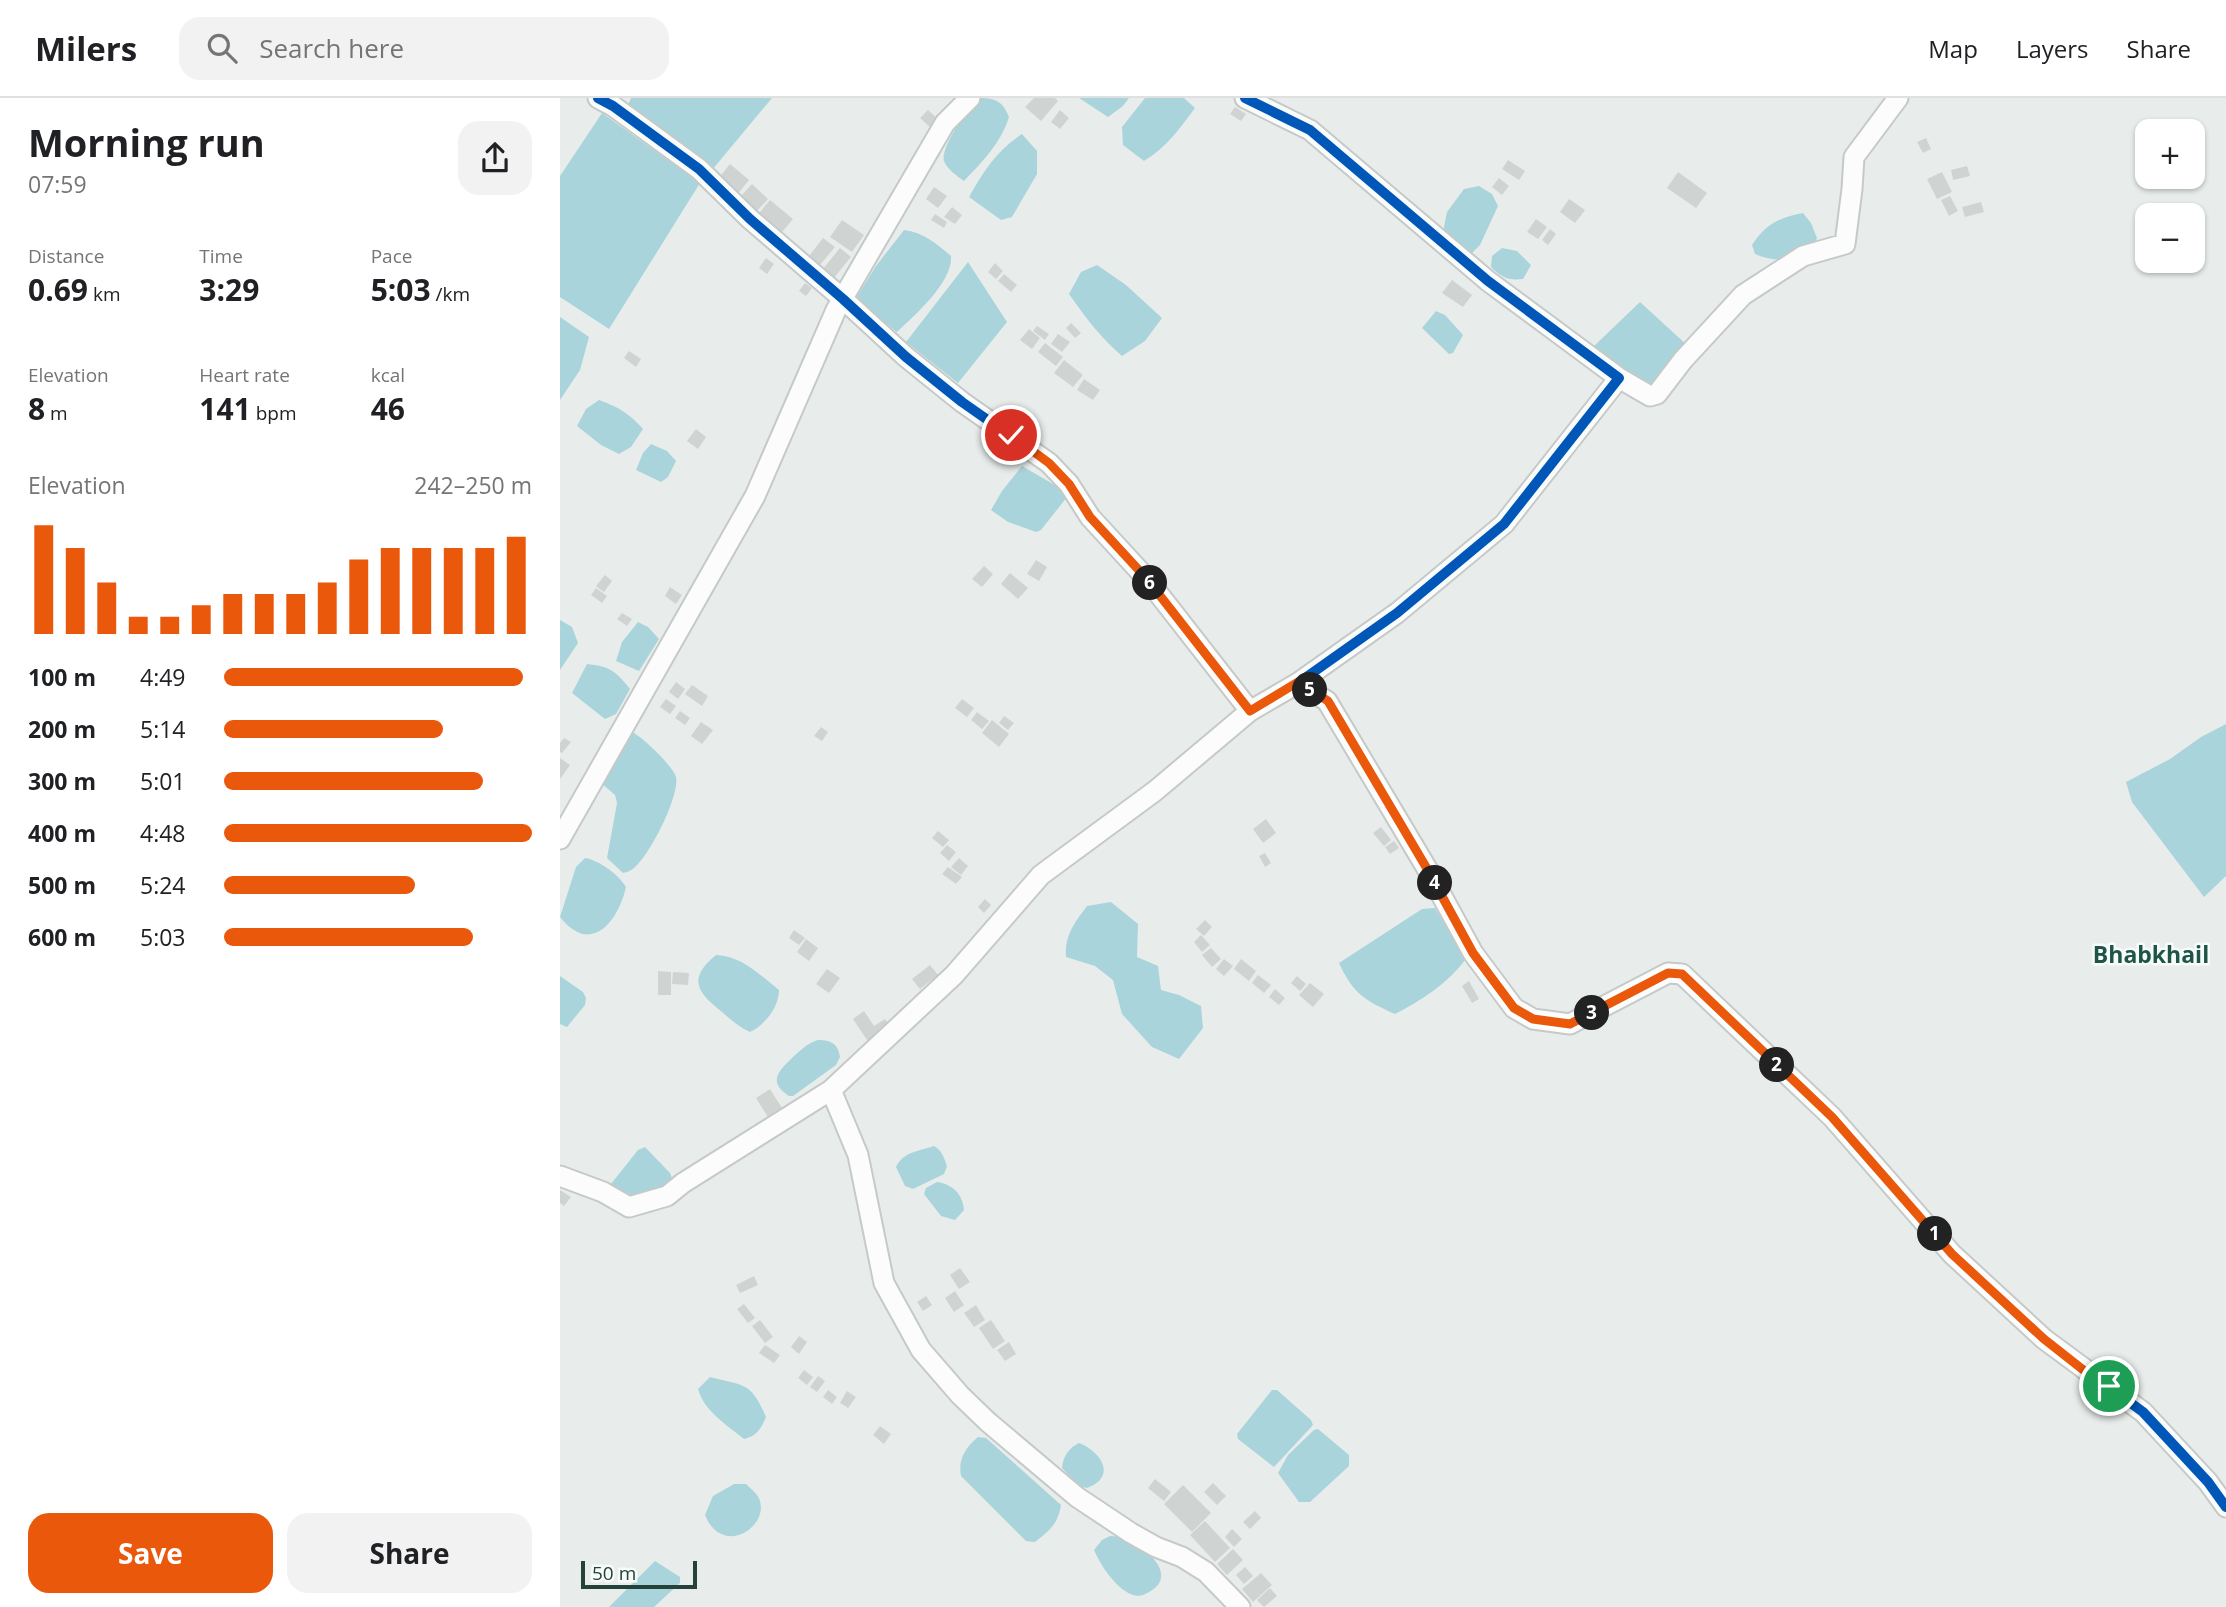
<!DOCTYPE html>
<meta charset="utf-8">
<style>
:root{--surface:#fff;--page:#f2f2f2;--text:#202124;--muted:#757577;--line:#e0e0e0;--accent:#ea580c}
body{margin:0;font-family:"Open Sans",sans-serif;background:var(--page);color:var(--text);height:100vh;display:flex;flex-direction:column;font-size:26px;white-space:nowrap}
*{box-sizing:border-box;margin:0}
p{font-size:23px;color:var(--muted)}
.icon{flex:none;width:38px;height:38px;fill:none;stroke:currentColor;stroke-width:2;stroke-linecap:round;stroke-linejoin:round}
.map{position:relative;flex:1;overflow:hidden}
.panel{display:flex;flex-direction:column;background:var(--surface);width:560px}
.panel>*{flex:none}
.controls{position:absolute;left:1575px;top:21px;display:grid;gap:14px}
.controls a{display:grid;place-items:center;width:70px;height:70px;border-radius:14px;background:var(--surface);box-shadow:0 2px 5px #0004;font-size:35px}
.scale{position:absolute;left:21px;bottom:18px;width:116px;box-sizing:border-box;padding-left:7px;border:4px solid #24423a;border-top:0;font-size:19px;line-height:24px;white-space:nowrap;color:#24423a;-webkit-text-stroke:5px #f7fbf9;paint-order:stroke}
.pin{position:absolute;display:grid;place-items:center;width:60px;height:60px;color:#fff;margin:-30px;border:4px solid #fff;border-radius:50%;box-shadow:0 2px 7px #0007}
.km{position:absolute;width:35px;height:35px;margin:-18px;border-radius:50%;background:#222;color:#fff;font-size:19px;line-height:35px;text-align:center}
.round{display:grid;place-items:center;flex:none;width:74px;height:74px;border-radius:21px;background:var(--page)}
.headline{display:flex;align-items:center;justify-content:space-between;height:119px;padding:0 28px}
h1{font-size:38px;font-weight:700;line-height:52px}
.figures{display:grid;grid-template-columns:repeat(3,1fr);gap:10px;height:119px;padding:7px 28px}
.figures div{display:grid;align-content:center}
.figures b{font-size:30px;font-weight:700}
.figures small{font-size:19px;font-weight:400}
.figures p{font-size:19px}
.chart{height:196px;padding:14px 28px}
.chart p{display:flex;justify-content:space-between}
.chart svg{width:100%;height:126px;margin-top:7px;stroke:var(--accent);stroke-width:6}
.cta{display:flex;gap:14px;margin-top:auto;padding:14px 28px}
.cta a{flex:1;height:80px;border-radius:21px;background:var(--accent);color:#fff;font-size:28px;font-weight:700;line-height:80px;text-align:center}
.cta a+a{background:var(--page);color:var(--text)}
ul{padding:0 28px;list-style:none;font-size:23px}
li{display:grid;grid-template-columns:112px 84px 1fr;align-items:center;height:52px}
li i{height:18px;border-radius:9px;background:var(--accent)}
header{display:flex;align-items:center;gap:42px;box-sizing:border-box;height:98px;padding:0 35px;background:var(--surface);border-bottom:2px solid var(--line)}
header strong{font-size:33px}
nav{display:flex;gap:38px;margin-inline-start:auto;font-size:24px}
.search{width:490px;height:63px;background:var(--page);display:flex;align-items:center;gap:18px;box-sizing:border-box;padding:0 24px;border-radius:21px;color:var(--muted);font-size:26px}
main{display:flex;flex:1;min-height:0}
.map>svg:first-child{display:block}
.water{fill:#a9d4db}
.building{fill:#cfd4d2}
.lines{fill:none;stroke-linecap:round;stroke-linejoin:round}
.minor-casing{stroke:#c5cac8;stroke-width:23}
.minor{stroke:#fcfcfc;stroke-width:19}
.cycleway-casing{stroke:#f7fbf9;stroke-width:15}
.cycleway{stroke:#0057b8;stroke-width:10}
.route-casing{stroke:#fff;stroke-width:14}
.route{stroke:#ea580c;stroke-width:9}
.labels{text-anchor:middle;stroke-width:5;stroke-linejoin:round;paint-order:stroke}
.quarter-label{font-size:23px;font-weight:bold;fill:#1f5548;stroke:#f7fbf9}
</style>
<header>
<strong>Milers</strong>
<div class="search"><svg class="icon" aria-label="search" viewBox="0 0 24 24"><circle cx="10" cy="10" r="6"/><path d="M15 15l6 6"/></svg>Search here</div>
<nav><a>Map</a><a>Layers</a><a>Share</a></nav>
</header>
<main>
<section class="panel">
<div class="headline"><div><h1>Morning run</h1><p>07:59</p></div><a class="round"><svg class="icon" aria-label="share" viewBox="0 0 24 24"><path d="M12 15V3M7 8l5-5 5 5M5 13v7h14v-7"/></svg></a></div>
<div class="figures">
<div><p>Distance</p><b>0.69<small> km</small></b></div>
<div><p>Time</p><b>3:29</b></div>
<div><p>Pace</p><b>5:03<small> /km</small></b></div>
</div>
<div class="figures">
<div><p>Elevation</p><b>8<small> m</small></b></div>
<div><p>Heart rate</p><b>141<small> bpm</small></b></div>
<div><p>kcal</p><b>46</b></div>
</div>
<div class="chart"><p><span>Elevation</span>242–250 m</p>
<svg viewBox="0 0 160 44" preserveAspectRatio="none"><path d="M5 44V6M15 44V14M25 44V26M35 44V38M45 44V38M55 44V34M65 44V30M75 44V30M85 44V30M95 44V26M105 44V18M115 44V14M125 44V14M135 44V14M145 44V14M155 44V10"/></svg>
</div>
<ul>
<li><b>100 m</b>4:49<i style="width:97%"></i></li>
<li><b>200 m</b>5:14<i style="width:71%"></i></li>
<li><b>300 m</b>5:01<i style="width:84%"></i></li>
<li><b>400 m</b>4:48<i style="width:100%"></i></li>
<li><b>500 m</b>5:24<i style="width:62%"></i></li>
<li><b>600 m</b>5:03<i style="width:81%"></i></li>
</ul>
<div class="cta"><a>Save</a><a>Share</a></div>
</section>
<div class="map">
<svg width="1666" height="1509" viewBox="0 0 1666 1509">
<rect width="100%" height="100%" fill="#e8edeb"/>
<path class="water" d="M71,0H212L152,72L66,12Z
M417,0C435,0 442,2 449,19C441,45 423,63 404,83C397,78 387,71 384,63C380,50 408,10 417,0Z
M519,0H569L563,8L548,19Z
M585,0H624L635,10C620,30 606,50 584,63L563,47L562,29Z
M42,15L140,85L49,231L0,199V78Z
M462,36L477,53V76L452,119L441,122L409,99C423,74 437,52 462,36Z
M919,88L932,96L938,108L920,147L912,155L882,139L887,114L904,91Z
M1243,115L1251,125L1257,140L1253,150C1231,161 1218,166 1195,156L1192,147C1206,126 1218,120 1243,115Z
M344,132C363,134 377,146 391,158C393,184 355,217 337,234L307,212L296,200L316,168Z
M942,150L957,153L971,167L963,181C948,183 941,179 931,169L932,158Z
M408,164L447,224L398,285L346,244Z
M537,167L566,187L602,220L585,243L562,258C541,240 525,219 509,196L521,174Z
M1080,204L1128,248L1092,295L1032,250Z
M876,213L885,217L903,237L893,255L889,256L862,230Z
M0,219L29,239L20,272L0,302Z
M39,302C58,309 69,315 83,331L71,349L59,356L41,347L17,328L26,311Z
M91,346L107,353L116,363L108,379L101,384L76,372L83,355Z
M462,368L500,390L507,399L481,432L476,434L448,424L431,412L442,393Z
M0,522L12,529L18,545L0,572Z
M78,524L88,529L99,541L79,573L56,563L62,544Z
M27,566C49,568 56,573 70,591L56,616L45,621L12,595Z
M1666,626V778L1644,799L1572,704L1566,684L1610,661L1641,639Z
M70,633C80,636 113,668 116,679C120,698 89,759 73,771C70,773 67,774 63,775L47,760L57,705L55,697L41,685Z
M25,760C39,762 59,777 66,789C58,824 31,858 0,819L16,769Z
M551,804L578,826L577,859L598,868L601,892L619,897L641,908L643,930L619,961L592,949L562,916L553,882L535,868L506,859C504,838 515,824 527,808Z
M875,810L906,861C887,886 862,902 835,916C806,903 793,896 779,865L862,811Z
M156,857C182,858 200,877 219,892C219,909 205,927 190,934C179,929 171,922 162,914C137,894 127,881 156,857Z
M0,878L23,894L26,900L25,907L7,929L0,926Z
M258,942C270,942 278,945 280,959L276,967L233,998H229C206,983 220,972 234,958C242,951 248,945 258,942Z
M374,1048C382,1052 384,1060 387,1068L384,1076L353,1091L345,1088L336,1069C343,1054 359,1053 374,1048Z
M85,1049L110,1075L112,1080L110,1086L78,1105L47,1091L78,1052Z
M377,1084C392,1086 403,1096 404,1112L395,1122L381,1118L364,1096L366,1090Z
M150,1279C185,1288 191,1284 206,1319C201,1331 197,1338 184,1341C167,1327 144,1313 138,1291Z
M712,1292H717L751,1322L753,1327L714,1369L678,1341L677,1336Z
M758,1331L789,1357V1368L750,1404H739L718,1375L728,1357L754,1332Z
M418,1339L426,1340L501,1407C498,1426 490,1432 475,1444L466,1443L401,1378C398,1361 405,1350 418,1339Z
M519,1345C542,1354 557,1379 527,1390L519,1388L502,1370C503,1358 509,1350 519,1345Z
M174,1386H186C191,1391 198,1396 200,1403C208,1430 162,1459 145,1417L153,1398Z
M550,1438C562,1438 569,1443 580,1449C597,1460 613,1481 589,1494C584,1497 579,1499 573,1497C556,1491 541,1468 534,1452L542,1442Z
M95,1463L120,1479V1485L94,1509H49Z"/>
<path class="building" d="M474,0H495L498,3L481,23L465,9Z
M675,9L686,16L681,23L670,16Z
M368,12L380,23L372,31L360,20Z
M500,12L509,20L500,31L491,24Z
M1366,40L1371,51L1363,55L1357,44Z
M948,62L965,73L959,82L942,71Z
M170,66L189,82L177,97L158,81Z
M1407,68L1410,78L1393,82L1391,72Z
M1118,74L1147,95L1136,110L1107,90Z
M1382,74L1392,94L1377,101L1367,81Z
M939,80L949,88L942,97L932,89Z
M192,86L208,101L197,113L181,98Z
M374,89L387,98L378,110L366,101Z
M1390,98L1398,113L1389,118L1381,102Z
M1009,101L1025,112L1015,125L1000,114Z
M210,102L233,121L218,139L195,120Z
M1421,104L1424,114L1405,119L1402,109Z
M392,109L402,117L395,126L384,119Z
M375,116L387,124L384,130L371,122Z
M976,121L987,129L978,141L967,134Z
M282,122L304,137L292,154L270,139Z
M990,131L996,136L988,147L982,142Z
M263,140L275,149L260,167L249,158Z
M280,150L291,159L273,181L262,172Z
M206,160L214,166L207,176L199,170Z
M435,165L443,173L436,181L428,174Z
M444,176L457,187L451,194L438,183Z
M892,182L912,197L903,209L882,195Z
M245,185L252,190L246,198L239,193Z
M511,225L521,235L515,240L506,230Z
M477,228L489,236L485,242L473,233Z
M469,231L480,240L472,251L460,242Z
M498,236L510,244L502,254L491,246Z
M485,245L503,259L496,268L478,254Z
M69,253L81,261L76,269L64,260Z
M504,262L523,277L513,289L494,275Z
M524,281L540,292L533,302L517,292Z
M136,331L146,339L138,351L127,343Z
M476,462L487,469L479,483L467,476Z
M424,468L433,476L422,489L412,481Z
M450,475L468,490L458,501L441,486Z
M45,477L52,483L44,494L36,488Z
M110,489L122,497L116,506L105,498Z
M36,490L47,498L42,505L31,497Z
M62,515L72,521L67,528L57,521Z
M116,584L125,591L118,601L109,594Z
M132,587L148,598L142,608L125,596Z
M106,601L116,608L110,616L100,609Z
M402,601L414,610L407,619L395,610Z
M120,613L130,620L125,627L115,620Z
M417,614L429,623L422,631L411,622Z
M444,618L454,625L448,632L439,625Z
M432,622L449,636L439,649L422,635Z
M141,624L153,632L142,646L131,638Z
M261,629L268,634L262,643L254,638Z
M4,640L11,644L2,655L0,654V645Z
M0,660L10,667L0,681Z
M706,721L716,735L703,745L693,731Z
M821,729L831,742L824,748L813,735Z
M378,733L389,742L383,749L372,740Z
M834,743L839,750L830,756L825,749Z
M387,747L396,754L389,763L380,755Z
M705,755L711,765L705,769L699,758Z
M399,760L408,768L401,777L391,769Z
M388,769L402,779L396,786L382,776Z
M425,801L431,807L424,815L418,809Z
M645,822L652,829L644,838L636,831Z
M234,832L245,840L239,847L229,840Z
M641,837L650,847L642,854L634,844Z
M246,841L258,850L249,863L237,854Z
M651,850L661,861L652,869L642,857Z
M664,861L673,868L664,878L656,871Z
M681,861L696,873L689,883L674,871Z
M370,867L378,877L360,891L352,881Z
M267,871L280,880L269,895L256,886Z
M98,873L111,874V897H98Z
M113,874L129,875L128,887L112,886Z
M698,877L711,887L704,895L692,885Z
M737,878L746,886L740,893L731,885Z
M909,883L919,901L912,905L902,888Z
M750,885L764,896L753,909L739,897Z
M715,891L725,900L719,907L709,899Z
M304,913L314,928L325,921L331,930L309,945L293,921Z
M210,991L222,1010L208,1019L196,1000Z
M0,1092L11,1099L4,1108L0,1105Z
M400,1170L410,1184L399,1191L390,1177Z
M194,1178L198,1187L180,1195L176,1187Z
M395,1193L404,1207L394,1214L385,1200Z
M366,1198L372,1207L363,1213L357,1204Z
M184,1206L195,1220L188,1225L177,1211Z
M416,1207L425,1222L414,1229L404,1215Z
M200,1222L213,1239L205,1245L192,1228Z
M431,1222L445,1243L433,1251L419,1230Z
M239,1238L247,1244L239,1256L231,1249Z
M449,1244L456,1256L445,1263L437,1252Z
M205,1247L220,1257L214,1265L199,1255Z
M244,1272L253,1279L247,1287L238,1280Z
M258,1278L265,1283L257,1294L250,1289Z
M268,1292L277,1299L272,1306L263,1299Z
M287,1293L296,1299L288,1310L280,1305Z
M320,1328L331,1336L324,1346L313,1337Z
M595,1381L611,1394L604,1403L588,1390Z
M653,1385L666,1398L657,1407L644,1394Z
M623,1387L651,1415L632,1434L604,1406Z
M695,1413L701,1420L690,1431L683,1424Z
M645,1423L670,1450L655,1464L630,1437Z
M672,1431L682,1441L674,1449L665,1439Z
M673,1451L683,1462L667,1477L657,1466Z
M685,1469L693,1478L684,1486L676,1477Z
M701,1475L712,1487L693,1504L682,1491Z
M710,1490L717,1498L704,1509L697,1502Z"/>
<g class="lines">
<g class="minor-casing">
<path id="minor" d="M38,0L53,8L139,71L190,121L283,201L346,259L402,304L489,365L509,386L530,419L587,481L690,613L738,585L767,603L866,769L913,855L954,910L973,921L1010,926L1108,875L1122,876L1272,1019L1392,1156L1484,1241L1583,1314L1648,1384L1666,1409
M685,0L750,32L928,183L1059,280L944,426L837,515L738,585
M1059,280L1090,298L1097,296L1123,262L1183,197L1243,158L1285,146L1292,91L1294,59L1338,0
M0,741L195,398L276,212L385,25L410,0
M271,992L298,1057L324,1185L361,1252L400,1297L428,1324L517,1399L571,1435L596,1449L622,1459L646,1474L680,1509
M0,1078L43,1094L69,1109L107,1098L123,1085L271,992L394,877L481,777L595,693L690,613"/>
</g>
<use href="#minor" class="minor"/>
<g class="cycleway-casing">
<path id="cycleway" d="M38,0L53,8L139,71L190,121L283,201L346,259L402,304L489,365L509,386L530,419L587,481L690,613L738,585L767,603L866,769L913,855L954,910L973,921L1010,926L1108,875L1122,876L1272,1019L1392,1156L1484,1241L1583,1314L1648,1384L1666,1409
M685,0L750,32L928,183L1059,280L944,426L837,515L738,585"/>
</g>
<use href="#cycleway" class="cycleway"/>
</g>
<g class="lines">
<g class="route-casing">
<path id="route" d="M451,337L489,365L509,386L530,419L587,481L690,613L738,584L768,603L866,769L913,855L954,910L973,921L1010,926L1108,875L1122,876L1272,1019L1392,1156L1484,1241L1531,1278L1549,1288"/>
</g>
<use href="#route" class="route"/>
</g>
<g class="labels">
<g class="quarter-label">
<text x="1591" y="865">Bhabkhail</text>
</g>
</g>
</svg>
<div class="controls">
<a>+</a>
<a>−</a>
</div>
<div class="scale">50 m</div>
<div class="pin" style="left:1549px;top:1288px;background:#1e9e55"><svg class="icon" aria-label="arrive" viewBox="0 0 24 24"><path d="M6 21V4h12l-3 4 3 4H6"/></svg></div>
<div class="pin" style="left:451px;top:337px;background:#d93025"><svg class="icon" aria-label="check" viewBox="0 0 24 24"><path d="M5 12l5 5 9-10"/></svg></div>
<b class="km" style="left:1375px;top:1136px">1</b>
<b class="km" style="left:1217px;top:967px">2</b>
<b class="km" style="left:1032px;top:915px">3</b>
<b class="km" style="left:875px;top:785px">4</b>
<b class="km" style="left:750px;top:592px">5</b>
<b class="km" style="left:590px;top:485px">6</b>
</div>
</main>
